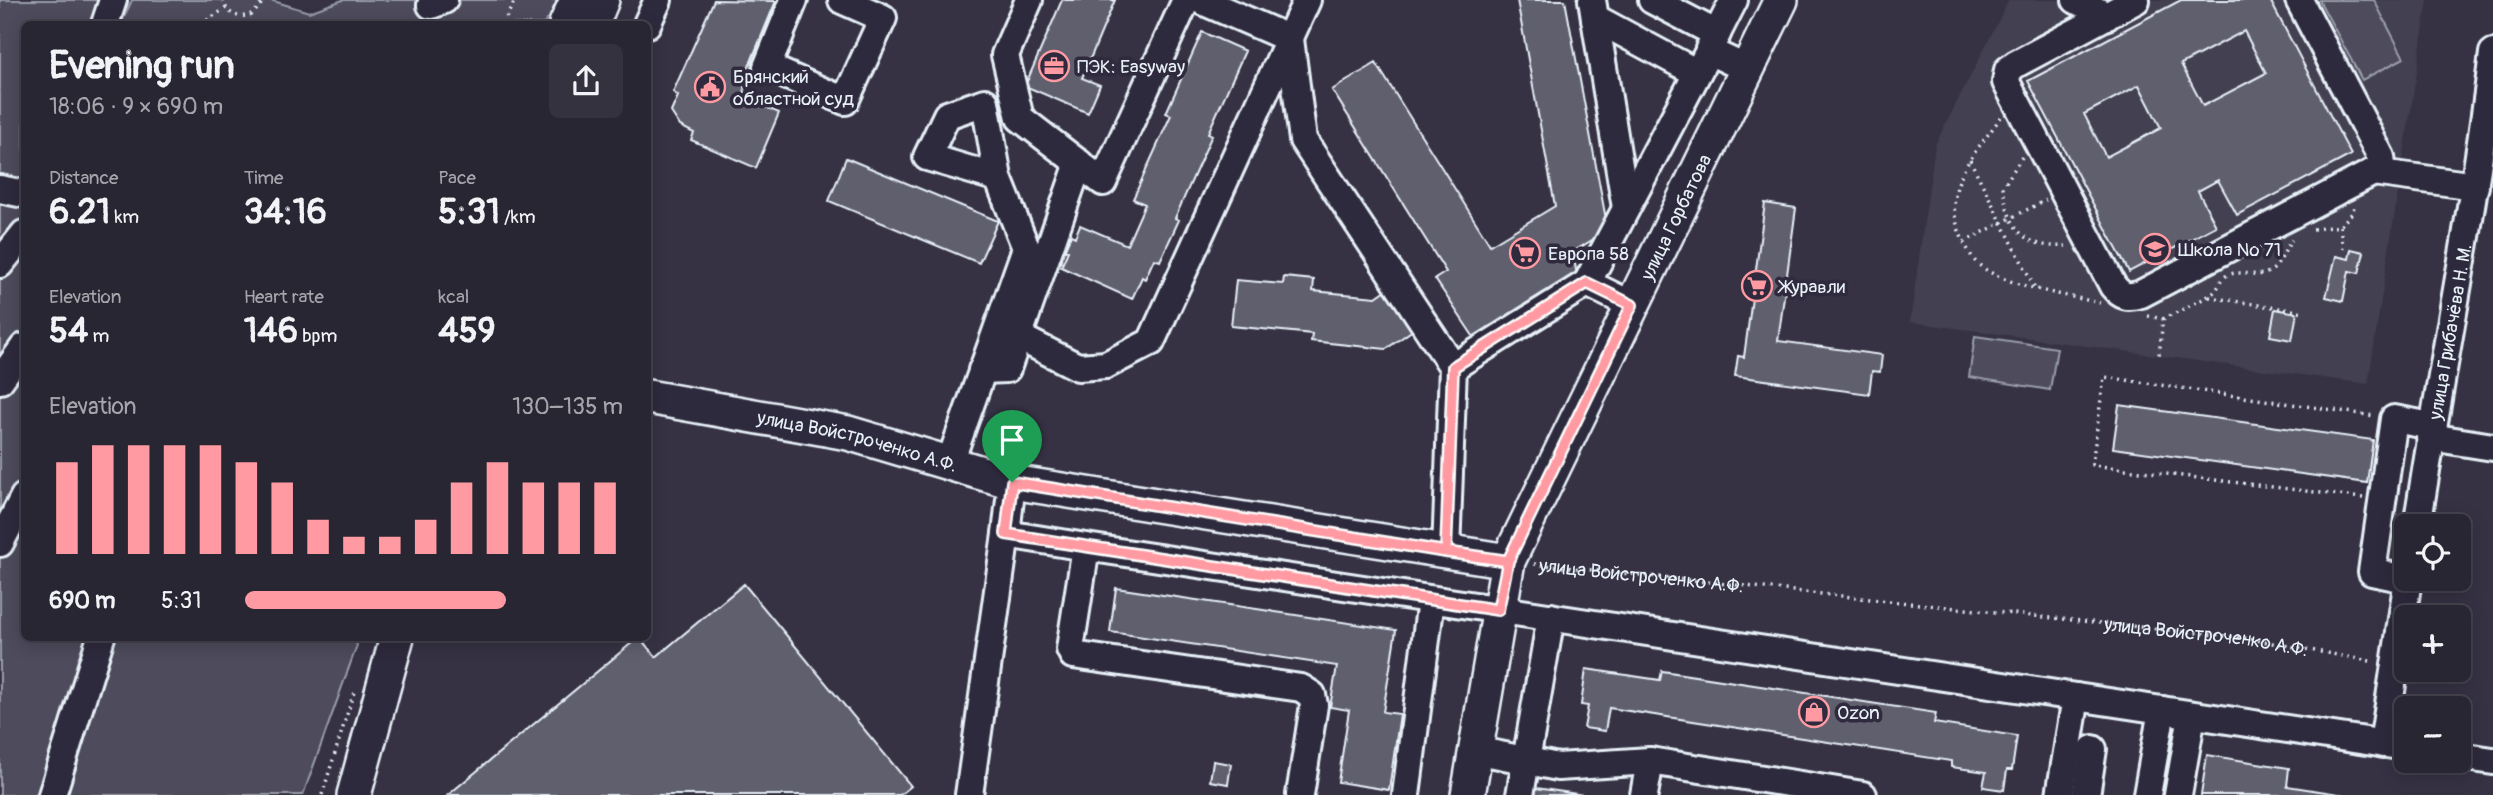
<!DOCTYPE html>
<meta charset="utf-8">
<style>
:root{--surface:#282633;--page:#34323f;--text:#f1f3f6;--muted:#a5a5ac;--line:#44434e;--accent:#ff9aa2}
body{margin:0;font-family:Pangolin,sans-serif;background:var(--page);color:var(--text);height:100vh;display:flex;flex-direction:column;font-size:26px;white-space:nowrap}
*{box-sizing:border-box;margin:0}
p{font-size:23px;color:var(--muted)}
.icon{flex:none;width:38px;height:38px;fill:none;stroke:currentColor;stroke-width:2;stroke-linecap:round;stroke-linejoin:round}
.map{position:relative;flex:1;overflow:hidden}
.panel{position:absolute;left:21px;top:21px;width:630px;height:620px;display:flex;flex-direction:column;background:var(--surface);border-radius:10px;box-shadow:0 4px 18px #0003,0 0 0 2px var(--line)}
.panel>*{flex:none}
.buttons{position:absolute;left:2394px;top:514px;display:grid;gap:14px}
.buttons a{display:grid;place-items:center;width:77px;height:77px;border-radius:10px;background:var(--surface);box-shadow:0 4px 18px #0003,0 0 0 2px var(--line);font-size:35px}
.pin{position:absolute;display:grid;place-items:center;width:60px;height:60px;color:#fff;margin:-72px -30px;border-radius:50% 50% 50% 0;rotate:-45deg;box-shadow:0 0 7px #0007}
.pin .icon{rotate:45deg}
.round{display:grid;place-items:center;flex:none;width:74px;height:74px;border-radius:10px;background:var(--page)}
.head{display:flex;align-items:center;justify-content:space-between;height:119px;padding:0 28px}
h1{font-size:38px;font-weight:800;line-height:52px}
.stats{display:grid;grid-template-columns:repeat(3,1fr);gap:10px;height:119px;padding:7px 28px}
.stats div{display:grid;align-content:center}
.stats b{font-size:35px;font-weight:800}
.stats small{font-size:19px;font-weight:400}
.stats p{font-size:19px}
.chart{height:196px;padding:14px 28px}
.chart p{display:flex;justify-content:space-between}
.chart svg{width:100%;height:126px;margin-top:7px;stroke:var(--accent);stroke-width:6}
ul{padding:0 28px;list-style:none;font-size:23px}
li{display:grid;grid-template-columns:112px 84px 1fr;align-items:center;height:52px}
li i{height:18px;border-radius:9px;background:var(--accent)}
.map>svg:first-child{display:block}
.built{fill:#433f51}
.green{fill:#4d4b5c;stroke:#9a9eaa;stroke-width:2}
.building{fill:#605e6e;stroke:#e8f1f8;stroke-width:2;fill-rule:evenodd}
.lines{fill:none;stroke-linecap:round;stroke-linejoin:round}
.minor-casing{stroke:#e8f1f8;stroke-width:32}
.major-casing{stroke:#e8f1f8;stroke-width:38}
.path{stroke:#e8f1f8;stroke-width:3.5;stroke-dasharray:2 5;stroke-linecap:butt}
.minor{stroke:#2f2a3d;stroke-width:26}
.major{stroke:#2f2a3d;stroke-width:33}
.route-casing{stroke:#fff;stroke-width:14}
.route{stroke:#ff9aa2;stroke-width:9}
.labels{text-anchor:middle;stroke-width:7;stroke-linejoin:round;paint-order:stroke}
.poi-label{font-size:19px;fill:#e8f1f8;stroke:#2f2a3d;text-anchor:start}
.street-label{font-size:19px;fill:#e8f1f8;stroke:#2f2a3d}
</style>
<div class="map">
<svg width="2493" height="795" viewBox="0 0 2493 795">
<rect width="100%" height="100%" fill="#363244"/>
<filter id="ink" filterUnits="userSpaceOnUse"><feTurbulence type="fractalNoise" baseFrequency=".0143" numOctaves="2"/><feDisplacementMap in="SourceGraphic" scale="14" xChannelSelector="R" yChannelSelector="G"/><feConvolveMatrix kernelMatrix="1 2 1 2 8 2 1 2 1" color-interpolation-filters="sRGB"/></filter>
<g filter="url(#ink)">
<path class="built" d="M2009,0H2428L2368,384L1910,322L1935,145Z"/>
<path class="green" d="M0,0H111L110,24H24V637H352L357,645L303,795H0Z
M132,0H270L309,12L343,0H568L561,15L547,19L544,24H121Z
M2319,0H2374L2404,58L2362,80Z
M1975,336L2057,348L2050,390L1969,377Z"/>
<path class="building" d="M714,0L776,1L743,81L746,98L779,113L756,168L691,140L694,133L680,126L671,112L678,96L673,92Z
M1062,0H1115L1082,78L1100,85L1088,113L1025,86Z
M1517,0H1565L1608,230L1573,252L1578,282L1479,345L1435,279L1446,272L1332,90L1376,63L1490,245L1555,206Z
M2181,0H2270L2351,155L2237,215L2218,180L2198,191L2216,226L2129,272L2028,81ZM2244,31L2266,73L2203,106L2181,64ZM2139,85L2161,128L2106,157L2084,114Z
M1202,32L1245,51L1208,133L1212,135L1175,218L1179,220L1160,261L1154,259L1145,279L1142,277L1132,299L1061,267L1068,251L1064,250L1071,235L1075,237L1080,225L1127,245L1145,204L1133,199L1171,115L1166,113Z
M846,158L998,221L979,263L829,201Z
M1765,203L1796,208L1778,341L1882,355L1880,372L1872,371L1869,394L1735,376L1738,356L1744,357Z
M2351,249L2364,252L2359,273L2349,271L2343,301L2326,297L2336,256L2349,259Z
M1284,277L1314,280L1313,291L1376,297L1389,288L1417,327L1386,349L1311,341L1312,334L1231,326L1236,280L1283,284Z
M2275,309L2297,313L2292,340L2270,336Z
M2119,405L2373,440L2367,483L2113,448Z
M744,584L911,786L900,795H448L639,637L656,657Z
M1116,588L1396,630L1383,712L1400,714L1389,790L1338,782L1349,710L1330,707L1337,666L1110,632Z
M1586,669L1660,680L1662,671L1936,713L1934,723L2017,736L2012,770H2007L2004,790L1983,787L1986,772L1951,767V761L1609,708L1605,731L1584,728L1588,706L1581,705Z
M2207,755L2289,768L2287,786L2345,795H2201Z
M1213,761L1231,764L1228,784L1210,781Z
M1536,788L1584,795H1535Z"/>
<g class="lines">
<g class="minor-casing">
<g id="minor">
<path d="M794,0L767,67L845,101L883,18L842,0"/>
<path d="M1029,0L1005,55L1020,118L1103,182L1186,0"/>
<path d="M1200,0L1290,39L1303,140L1453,367L1446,552"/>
<path d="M1592,0L1626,208"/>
<path d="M1652,0L1717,34"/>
<path d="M2076,0L2107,16"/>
<path d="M2136,0L2016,64L2008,70L2006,82L2113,286C2122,297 2128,298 2141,294L2379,169L2382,165L2381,157L2299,0"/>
<path d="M431,5L444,0"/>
<path d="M1595,18L1697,73"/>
<path d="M105,24L113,0"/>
<path d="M647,24L658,0"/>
<path d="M1709,49L1734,0"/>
<path d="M2373,172L2475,186"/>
<path d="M0,189L24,194"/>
<path d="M0,264L24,234"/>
<path d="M1587,283L1709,51L1747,69"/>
<path d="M1019,337L1078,367L1106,365L1151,342L1307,0"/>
<path d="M1453,367L1587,283L1632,305"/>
<path d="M982,370L1007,369L1079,163"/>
<path d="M0,380L24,347"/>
<path d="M2430,437L2493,447"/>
<path d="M950,462L1026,248L998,178L985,102L947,115L927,157L998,178"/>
<path d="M1012,482L1006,534L1086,547L1070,649L1073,655L1301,688L1312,695L1314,705L1300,795"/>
<path id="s2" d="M2417,527C2441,369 2474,212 2493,53"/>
<path d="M0,543L24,497"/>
<path d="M1086,547L2076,697L2060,795"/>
<path d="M2406,579L2372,572L2394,419L2432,426"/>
<path d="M2076,697L2406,747"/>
<path d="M2383,744L2408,579"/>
<path d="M1475,750L1558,767L1650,761L1863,795"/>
<path d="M2459,756L2493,761"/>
<path d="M52,795L101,637"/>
<path d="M969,795L1006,534"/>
<path d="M1406,795L1431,600"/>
<path d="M1520,795L1551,617"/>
<path d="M1644,795L1650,761"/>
<path d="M2086,795L2093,749"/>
<path d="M2147,795L2162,710"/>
<path d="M2178,795L2192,715"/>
</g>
</g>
<g class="major-casing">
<g id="major">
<path d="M566,24L577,0"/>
<path d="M592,24L602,0"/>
<path id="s3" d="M648,397L848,433L1012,482L1508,561"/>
<path d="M354,795L397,637"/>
<path id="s4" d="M1468,795L1508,561L1781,0"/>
</g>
</g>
<g class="path">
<path d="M223,0C229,22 253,21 262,2"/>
<path d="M251,15L255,24"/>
<path d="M201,24L226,8"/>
<path d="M503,24L515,0"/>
<path d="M2001,117C1972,158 1937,189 1964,242L2046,200"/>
<path d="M2022,157L2003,187C2008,227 2023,249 2066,246"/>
<path d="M1970,160L2035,288"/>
<path d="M2340,226L2343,250"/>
<path d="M2313,229L2340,226L2353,212L2354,206"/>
<path d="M1964,242C1967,248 1971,256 1975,261C1999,286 2067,295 2100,303"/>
<path d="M2209,297L2304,312"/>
<path d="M2148,316L2163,319L2159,356"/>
<path d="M2163,319C2179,311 2197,303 2213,293C2219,289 2219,281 2226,276C2240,268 2256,279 2269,272C2281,266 2284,249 2292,240"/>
<path d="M2363,498L2092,465L2104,377L2375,416"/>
<path id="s1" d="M1534,564L2245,638L2375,662"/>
<path d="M322,795L355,689"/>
</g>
<use href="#minor" class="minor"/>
<use href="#major" class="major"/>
</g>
</g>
<g class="lines" filter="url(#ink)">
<g class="route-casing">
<path id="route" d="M1012,482L1446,552L1508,561L1632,305L1587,283L1453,367L1446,552L1508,561L1498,610L1006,534L1012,482"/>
</g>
<use href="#route" class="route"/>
</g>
<defs>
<g id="office-ring" transform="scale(1.575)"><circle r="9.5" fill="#2f2a3d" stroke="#ff9aa2" stroke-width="1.5"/><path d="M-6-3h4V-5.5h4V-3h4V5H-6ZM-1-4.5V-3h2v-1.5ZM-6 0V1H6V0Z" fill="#ff9aa2"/></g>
<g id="civic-ring" transform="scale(1.575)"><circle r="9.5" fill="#2f2a3d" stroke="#ff9aa2" stroke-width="1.5"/><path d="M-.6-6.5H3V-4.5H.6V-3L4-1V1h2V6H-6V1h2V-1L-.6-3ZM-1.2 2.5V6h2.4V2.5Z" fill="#ff9aa2"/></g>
<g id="school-ring" transform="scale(1.575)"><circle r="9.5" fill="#2f2a3d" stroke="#ff9aa2" stroke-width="1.5"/><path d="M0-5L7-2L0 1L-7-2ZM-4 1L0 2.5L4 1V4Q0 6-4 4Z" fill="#ff9aa2"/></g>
<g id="supermarket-ring" transform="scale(1.575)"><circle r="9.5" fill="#2f2a3d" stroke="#ff9aa2" stroke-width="1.5"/><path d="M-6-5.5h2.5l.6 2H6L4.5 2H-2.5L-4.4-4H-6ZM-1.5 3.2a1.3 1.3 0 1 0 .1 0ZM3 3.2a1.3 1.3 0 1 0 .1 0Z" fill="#ff9aa2"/></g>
<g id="shop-ring" transform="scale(1.575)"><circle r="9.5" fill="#2f2a3d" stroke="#ff9aa2" stroke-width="1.5"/><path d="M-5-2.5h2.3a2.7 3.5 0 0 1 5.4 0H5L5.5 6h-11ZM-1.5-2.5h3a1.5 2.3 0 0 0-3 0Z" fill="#ff9aa2"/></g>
</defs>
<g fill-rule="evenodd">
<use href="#office-ring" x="1054" y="66"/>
<use href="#civic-ring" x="710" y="87"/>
<use href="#school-ring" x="2155" y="249"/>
<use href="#supermarket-ring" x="1525" y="253"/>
<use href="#supermarket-ring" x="1757" y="286"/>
<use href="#shop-ring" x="1814" y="712"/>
</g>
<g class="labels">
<g class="poi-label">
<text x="1077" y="73">ПЭК: Easyway</text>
<text x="733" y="83">Брянский<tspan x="733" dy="22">областной суд</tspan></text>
<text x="2178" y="256">Школа № 71</text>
<text x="1548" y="260">Европа 58</text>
<text x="1780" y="293">Журавли</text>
<text x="1837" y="719">Ozon</text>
</g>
<g class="street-label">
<text dy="7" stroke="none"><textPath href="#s4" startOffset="620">улица Горбатова</textPath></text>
<text dy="7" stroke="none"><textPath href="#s2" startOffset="198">улица Грибачёва Н. М.</textPath></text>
<text dy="7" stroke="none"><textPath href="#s3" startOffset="214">улица Войстроченко А.Ф.</textPath></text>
<text dy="7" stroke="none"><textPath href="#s1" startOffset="108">улица Войстроченко А.Ф.</textPath></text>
<text dy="7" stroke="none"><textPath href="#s1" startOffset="676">улица Войстроченко А.Ф.</textPath></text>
</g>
</g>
</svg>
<div class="buttons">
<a><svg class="icon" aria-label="locate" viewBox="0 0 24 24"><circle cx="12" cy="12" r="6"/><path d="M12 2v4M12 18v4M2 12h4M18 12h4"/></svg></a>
<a>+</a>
<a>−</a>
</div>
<div class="pin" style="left:1012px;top:482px;background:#1e9e55"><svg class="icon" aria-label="arrive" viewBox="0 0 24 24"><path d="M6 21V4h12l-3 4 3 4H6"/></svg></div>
<section class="panel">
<div class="head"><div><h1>Evening run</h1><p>18:06 · 9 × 690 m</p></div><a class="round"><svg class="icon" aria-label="share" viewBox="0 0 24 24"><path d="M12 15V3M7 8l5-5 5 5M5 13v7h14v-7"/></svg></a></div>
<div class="stats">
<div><p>Distance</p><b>6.21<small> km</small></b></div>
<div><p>Time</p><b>34:16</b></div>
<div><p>Pace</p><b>5:31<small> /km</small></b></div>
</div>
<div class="stats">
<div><p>Elevation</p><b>54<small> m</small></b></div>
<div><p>Heart rate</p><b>146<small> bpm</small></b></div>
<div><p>kcal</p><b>459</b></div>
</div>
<div class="chart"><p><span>Elevation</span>130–135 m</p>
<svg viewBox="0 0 160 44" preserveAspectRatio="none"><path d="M5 44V12M15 44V6M25 44V6M35 44V6M45 44V6M55 44V12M65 44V19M75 44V32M85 44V38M95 44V38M105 44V32M115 44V19M125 44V12M135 44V19M145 44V19M155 44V19"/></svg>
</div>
<ul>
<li><b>690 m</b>5:31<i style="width:69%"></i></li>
</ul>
</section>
</div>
